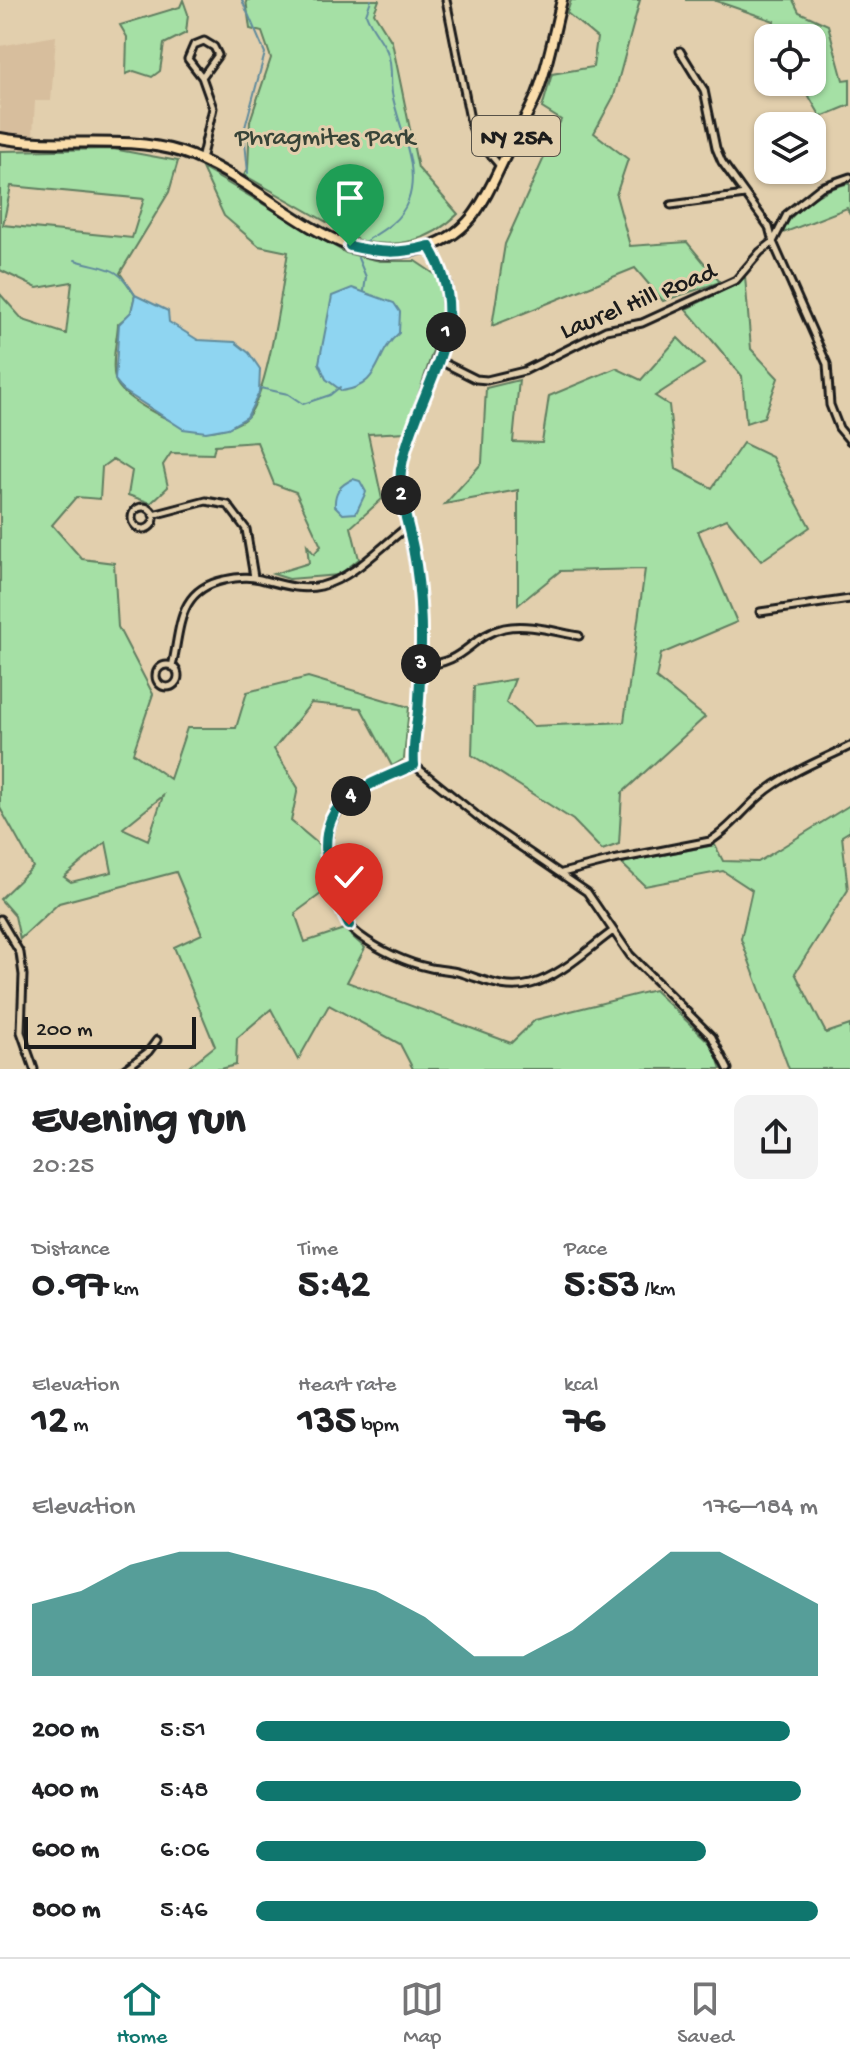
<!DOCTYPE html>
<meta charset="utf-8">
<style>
:root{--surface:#fff;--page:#f2f2f2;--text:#202124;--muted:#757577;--line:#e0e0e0;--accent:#0f766e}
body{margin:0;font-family:"Gochi Hand",sans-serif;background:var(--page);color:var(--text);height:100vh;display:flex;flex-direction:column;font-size:30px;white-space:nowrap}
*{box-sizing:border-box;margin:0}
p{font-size:26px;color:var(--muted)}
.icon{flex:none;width:44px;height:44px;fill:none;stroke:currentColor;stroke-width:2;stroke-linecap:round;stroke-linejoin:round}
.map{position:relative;height:1069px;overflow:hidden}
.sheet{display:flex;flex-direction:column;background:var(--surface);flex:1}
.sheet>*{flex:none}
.buttons{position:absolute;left:754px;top:24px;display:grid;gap:16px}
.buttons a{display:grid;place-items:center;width:72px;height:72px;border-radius:16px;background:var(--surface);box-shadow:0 2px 6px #0004;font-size:40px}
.scale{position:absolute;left:24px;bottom:20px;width:172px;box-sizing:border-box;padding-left:8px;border:4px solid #1c1c1c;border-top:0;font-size:22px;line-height:28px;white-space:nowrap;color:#1c1c1c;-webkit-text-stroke:6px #e2cfad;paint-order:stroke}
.pin{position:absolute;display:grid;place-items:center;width:68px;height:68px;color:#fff;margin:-82px -34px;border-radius:50% 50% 50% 0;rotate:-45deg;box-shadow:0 0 8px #0007}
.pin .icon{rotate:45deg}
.km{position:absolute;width:40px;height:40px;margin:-20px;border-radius:50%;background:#222;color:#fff;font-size:22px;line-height:40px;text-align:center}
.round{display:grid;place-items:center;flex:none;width:84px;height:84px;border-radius:16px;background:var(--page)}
.overview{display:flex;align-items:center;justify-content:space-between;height:136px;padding:0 32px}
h1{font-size:44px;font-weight:700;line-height:60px}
.figures{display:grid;grid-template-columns:repeat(3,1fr);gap:12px;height:136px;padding:8px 32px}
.figures div{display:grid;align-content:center}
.figures b{font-size:40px;font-weight:700}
.figures small{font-size:22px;font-weight:400}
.figures p{font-size:22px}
.chart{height:224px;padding:16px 32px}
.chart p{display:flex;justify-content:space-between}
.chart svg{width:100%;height:144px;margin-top:8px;fill:var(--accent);opacity:.7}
ul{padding:0 32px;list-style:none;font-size:26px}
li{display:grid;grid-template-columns:128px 96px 1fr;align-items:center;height:60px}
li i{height:20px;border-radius:10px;background:var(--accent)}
.tab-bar{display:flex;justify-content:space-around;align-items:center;height:112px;border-top:2px solid var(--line);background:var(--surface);font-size:22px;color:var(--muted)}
.tab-bar a{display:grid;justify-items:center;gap:4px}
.tab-bar .active{color:var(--accent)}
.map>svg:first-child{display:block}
.built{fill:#d7be9d}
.green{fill:#a5e0a5;stroke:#607e60;stroke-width:2;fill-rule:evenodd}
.water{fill:#8fd5f1;stroke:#618b9c;stroke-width:2}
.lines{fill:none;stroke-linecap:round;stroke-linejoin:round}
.stream{stroke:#618b9c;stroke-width:2}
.minor-casing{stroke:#1c1c1c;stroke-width:11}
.primary-casing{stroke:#1c1c1c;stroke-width:14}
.minor{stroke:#e2cfad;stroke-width:5}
.primary{stroke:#faddab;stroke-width:8}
.route-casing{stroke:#fff;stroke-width:16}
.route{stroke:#0f766e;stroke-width:10}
.labels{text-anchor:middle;stroke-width:6;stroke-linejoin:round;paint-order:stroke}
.shield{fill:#e2cfad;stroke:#575248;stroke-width:2}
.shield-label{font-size:24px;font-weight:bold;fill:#1c1c1c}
.park-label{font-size:26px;fill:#374337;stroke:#e2cfad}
.street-label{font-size:26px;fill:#1c1c1c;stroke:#e2cfad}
</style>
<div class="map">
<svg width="850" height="1069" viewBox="0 0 850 1069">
<rect width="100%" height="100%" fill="#e2cfad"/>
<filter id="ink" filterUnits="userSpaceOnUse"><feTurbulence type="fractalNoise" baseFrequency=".0125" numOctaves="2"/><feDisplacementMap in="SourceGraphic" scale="16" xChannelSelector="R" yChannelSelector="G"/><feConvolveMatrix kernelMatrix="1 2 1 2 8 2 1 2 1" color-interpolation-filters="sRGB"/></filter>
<g filter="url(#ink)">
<path class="built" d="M56,36L51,101H35L33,135L0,133V46Z"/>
<path class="green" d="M183,0L188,14L186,33L164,44L160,71L152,77L134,71L126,74L127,37L120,25L180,7Z
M246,0H379L374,13L392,42L418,168L458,214C429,242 398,248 360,241L244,175L248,169L250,121L271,58L262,32L250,29Z
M571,0H640L614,96L594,133L628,159L616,195L630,246L687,242L720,282L663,301L635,268L492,326L505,244L561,120L542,108L552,74L593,67L597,38L567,13Z
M685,0H793L799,12L828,25L843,80L850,79V105L821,117L802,84L796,82H812V38H771L774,21L713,0Z
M113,149L178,161L169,192L120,273L135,295L131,313L118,324C117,340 111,363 115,379C121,401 186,431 208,431C219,431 239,425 247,417C268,395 282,286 288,252L259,246L224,216L202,168L346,253L380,261H415L439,277L443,320L406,432L368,434L382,499L351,527L359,559L339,575L289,579L273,574L309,563L307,545L314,554L321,546L296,492L274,484L257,442L215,445L213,454L171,453L163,465L168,487L151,503L128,495L132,471L113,459L102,467L100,499L76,497L52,525L82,559L114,563L118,627L153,694L133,753L170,779L187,728H236L247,692L308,677L409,707L404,759L392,766L361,708L311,703L274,749L298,788L291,821L322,847L329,888L295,913L305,942L344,929L365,948L347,982L511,1043L535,1020L654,990L713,1046L721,1069H413L400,1044L329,1005L298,1060L271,1009L237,1038L236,1065L221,1069H186L215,1046L174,947L202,934L176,872L59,903L20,939L15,916L0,899L33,867L0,808V294L23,320L66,334L72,282L37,288L0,270V151ZM11,186L144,199L132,238L3,225ZM163,796L148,840L124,829L123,828ZM106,842L112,872L71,882L64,877Z
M850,183V215L847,208L778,235C796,208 818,190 850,183Z
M745,276L751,349L778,378L764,417L746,423L742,376L686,309L737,284Z
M678,338L704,364L655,396L669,405L676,469L712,488L743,443L772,457L810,527L761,561L727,519L698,531L737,622L661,654L656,678L705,717L622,793L619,844L602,850L573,820L472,755L474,686L515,679L506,702L533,726L624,722L645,569L560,571L518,605V490L445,504L482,463L486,388L519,380L513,442L542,443L549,396L616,368L641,380Z
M850,805V831L842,836L848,890L795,973L826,1033L850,1025V1069H789L741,939L752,890L723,871L645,886L621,863L715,845L723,861L758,862Z"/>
<path class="water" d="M352,288L394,303L400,312L399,333C373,355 383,385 342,391L326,379L319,363L332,296Z
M135,295L168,311L169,322L198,340L235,342L249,353L260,369L259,393L247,417L228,428L206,432L183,429L124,391L115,380L119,324L131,312Z
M353,479L360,481L366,492L356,513L343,514L335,506C334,492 340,485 353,479Z"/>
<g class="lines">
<path class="stream" d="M242,0L265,53L244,131L248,173
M364,242C382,231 400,222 408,201C421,167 398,127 392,93C390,80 393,65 387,51C381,38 371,28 366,14L371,0
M358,258L366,277L364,291
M75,260C107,270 117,264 135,295
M260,388L288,394L303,404L330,395L340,387"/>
<g class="minor-casing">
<path id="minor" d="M446,0L471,124L477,139L500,166
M680,51L704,90L716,148L722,162L769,227L773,242L827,364L830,405L839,428L850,441
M201,160L213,108L202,77L188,59L194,45L204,41L214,47L218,55L202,77
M671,205L745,195
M429,247L447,283L448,325L403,456L399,479L421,599V665L414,765L486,823L587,892L630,955L712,1037L728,1069
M438,360L476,379L487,380L524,371L606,330L642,323L736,280L760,252L773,242L787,214L821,187L850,177
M132 518a11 11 0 1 1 22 0a11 11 0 1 1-22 0Z
M153,515L206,501L228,505L246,529L254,577
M760,612L850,599
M421,665C465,665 469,636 504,628C528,623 555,632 579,636
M156 676a11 11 0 1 1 22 0a11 11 0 1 1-22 0Z
M172,667C181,628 177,590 224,580C236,577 249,576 260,579C280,584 300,591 321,586C355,577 380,547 407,527
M414,765C351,793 310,809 334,888C339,904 344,924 359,935C379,950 406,963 431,968C441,970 451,970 461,973C485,980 505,991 531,984C561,976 588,949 613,931
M562,873L613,860L710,841C730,829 743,810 761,795C787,773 820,761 850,746
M0,919L20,953L23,975L21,1032L34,1069
M125,1069L148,1052L157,1040"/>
</g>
<g class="primary-casing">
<path id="primary" d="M0,138C59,149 122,134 181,152C242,172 293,225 350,246C390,262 444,251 472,217C487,198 496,175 507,153C516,133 529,114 537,94C549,63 554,31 562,0"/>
</g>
<use href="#minor" class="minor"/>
<use href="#primary" class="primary"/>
</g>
</g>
<g class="lines" filter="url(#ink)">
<g class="route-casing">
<path id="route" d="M349,925C331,891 309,828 347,799C366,784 391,775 414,765C412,743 418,721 419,699C422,648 423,598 413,548C407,517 395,490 403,459C421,382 478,325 429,246C400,254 379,253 350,246"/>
</g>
<use href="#route" class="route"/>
</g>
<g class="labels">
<rect class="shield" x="472" y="116" width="88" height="40" rx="6"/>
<g class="shield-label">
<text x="516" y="144">NY 25A</text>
</g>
<g class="park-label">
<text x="325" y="144">Phragmites Park</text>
</g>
<g class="street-label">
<text transform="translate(637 299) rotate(-22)" y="9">Laurel Hill Road</text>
</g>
</g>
</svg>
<div class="buttons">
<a><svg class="icon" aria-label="locate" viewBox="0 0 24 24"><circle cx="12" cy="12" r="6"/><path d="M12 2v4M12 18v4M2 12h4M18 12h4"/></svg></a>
<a><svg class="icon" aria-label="layers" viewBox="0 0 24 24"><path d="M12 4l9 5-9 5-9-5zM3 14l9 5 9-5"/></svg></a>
</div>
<div class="scale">200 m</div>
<div class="pin" style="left:350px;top:246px;background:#1e9e55"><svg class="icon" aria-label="arrive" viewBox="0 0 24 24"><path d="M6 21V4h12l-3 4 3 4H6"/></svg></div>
<div class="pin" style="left:349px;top:925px;background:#d93025"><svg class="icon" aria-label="check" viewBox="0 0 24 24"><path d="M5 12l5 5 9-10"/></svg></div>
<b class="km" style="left:446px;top:332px">1</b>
<b class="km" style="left:401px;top:495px">2</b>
<b class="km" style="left:421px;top:664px">3</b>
<b class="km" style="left:351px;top:796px">4</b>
</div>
<section class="sheet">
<div class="overview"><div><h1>Evening run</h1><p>20:25</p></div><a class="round"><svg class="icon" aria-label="share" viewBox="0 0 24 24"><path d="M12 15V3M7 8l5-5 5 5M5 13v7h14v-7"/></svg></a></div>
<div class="figures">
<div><p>Distance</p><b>0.97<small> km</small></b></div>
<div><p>Time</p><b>5:42</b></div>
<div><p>Pace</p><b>5:53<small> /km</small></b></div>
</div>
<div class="figures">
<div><p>Elevation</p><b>12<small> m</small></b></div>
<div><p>Heart rate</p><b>135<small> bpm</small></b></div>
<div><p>kcal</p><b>76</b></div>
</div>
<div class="chart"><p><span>Elevation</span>176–184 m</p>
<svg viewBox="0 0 160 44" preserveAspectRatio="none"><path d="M0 44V22L10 18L20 10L30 6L40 6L50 10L60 14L70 18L80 26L90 38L100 38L110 30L120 18L130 6L140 6L150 14L160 22V44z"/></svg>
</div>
<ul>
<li><b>200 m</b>5:51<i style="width:95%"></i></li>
<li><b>400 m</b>5:48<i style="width:97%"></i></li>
<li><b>600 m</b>6:06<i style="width:80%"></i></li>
<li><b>800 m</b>5:46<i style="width:100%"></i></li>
</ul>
</section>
<nav class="tab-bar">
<a class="active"><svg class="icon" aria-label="home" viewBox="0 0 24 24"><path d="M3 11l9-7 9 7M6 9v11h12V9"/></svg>Home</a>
<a><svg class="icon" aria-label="map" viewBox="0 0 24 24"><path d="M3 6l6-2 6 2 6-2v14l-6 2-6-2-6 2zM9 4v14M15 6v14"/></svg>Map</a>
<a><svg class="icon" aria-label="saved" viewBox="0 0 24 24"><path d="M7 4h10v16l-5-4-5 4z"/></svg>Saved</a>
</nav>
